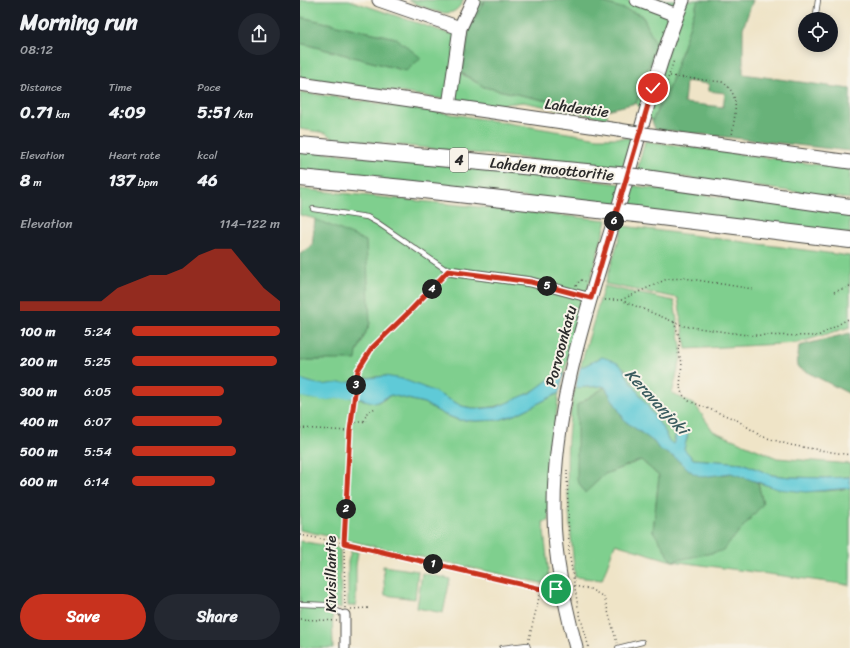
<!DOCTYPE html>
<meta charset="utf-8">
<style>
:root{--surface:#171b24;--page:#242831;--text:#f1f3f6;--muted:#9ea1a6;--accent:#c8321e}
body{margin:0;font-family:Sriracha,sans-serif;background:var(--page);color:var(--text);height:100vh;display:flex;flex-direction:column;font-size:15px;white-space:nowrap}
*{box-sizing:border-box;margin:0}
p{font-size:13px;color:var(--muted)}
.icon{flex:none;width:22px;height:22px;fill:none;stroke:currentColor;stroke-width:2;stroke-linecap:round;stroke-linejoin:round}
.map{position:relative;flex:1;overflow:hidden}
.sheet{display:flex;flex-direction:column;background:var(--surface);width:300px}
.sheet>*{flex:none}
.buttons{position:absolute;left:498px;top:12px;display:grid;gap:8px}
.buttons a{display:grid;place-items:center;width:40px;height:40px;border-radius:50%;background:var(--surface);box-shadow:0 2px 10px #0003;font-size:20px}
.pin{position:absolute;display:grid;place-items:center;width:34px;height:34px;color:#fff;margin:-17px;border:2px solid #fff;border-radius:50%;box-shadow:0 1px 4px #0007}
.km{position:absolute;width:20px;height:20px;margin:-10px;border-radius:50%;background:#222;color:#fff;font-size:11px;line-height:20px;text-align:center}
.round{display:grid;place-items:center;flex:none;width:42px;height:42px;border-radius:21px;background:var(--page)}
.head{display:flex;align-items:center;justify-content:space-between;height:68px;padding:0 20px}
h1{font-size:22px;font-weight:800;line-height:30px}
.metrics{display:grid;grid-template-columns:repeat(3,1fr);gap:6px;height:68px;padding:4px 20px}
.metrics div{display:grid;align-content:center}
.metrics b{font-size:17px;font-weight:800}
.metrics small{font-size:11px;font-weight:400}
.metrics p{font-size:11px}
.chart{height:112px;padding:8px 20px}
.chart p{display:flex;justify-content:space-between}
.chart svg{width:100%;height:72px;margin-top:4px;fill:var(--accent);opacity:.7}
.primary-button{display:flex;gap:8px;margin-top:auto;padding:8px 20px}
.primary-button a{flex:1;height:46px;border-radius:24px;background:var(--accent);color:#fff;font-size:16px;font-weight:800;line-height:46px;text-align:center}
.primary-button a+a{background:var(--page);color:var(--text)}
ul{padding:0 20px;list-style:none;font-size:13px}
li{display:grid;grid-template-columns:64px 48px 1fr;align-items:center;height:30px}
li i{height:10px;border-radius:5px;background:var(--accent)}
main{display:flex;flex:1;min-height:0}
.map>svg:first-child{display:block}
.green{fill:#7fcf8e;stroke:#557d5c}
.forest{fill:#67b279;stroke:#496e52;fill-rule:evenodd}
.water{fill:#5ecad7;stroke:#447a81}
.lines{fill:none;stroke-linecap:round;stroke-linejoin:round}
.river{stroke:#5ecad7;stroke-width:15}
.lane-casing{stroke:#484742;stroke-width:6}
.street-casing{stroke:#484742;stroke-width:11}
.secondary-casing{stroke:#484742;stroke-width:15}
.highway-casing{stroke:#484742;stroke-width:18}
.path{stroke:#484742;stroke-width:1.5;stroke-dasharray:1 3;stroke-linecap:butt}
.lane{stroke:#fff;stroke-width:4.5}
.street{stroke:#fff;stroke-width:9}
.secondary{stroke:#fff;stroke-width:13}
.highway{stroke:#fff;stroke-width:16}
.secondary-bridge-casing{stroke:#484742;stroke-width:15;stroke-linecap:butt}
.highway-bridge-casing{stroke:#484742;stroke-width:18;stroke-linecap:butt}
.secondary-bridge{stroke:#fff;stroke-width:13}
.highway-bridge{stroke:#fff;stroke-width:16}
.route-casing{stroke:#fff;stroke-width:8}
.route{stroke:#c8321e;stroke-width:5}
.labels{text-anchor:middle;stroke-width:4;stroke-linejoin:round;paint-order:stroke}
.shield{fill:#f7f3e8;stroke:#686764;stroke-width:1}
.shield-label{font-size:14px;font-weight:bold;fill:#2b2b2b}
.street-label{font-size:15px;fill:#2b2b2b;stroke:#f7f3e8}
.water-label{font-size:16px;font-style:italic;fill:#3a5b5f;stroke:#f7f3e8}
</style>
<main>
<section class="sheet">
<div class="head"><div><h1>Morning run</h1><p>08:12</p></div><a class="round"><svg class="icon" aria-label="share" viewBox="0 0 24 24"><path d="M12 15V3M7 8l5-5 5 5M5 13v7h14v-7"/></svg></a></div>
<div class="metrics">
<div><p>Distance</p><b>0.71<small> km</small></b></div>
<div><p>Time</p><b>4:09</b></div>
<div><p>Pace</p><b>5:51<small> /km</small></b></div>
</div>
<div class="metrics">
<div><p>Elevation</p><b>8<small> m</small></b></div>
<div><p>Heart rate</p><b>137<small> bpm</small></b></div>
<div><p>kcal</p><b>46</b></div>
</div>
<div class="chart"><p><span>Elevation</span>114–122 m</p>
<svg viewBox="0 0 160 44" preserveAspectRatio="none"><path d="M0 44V38L10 38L20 38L30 38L40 38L50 38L60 30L70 26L80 22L90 22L100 18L110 10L120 6L130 6L140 18L150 30L160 38V44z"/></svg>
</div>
<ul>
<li><b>100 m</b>5:24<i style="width:100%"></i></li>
<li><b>200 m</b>5:25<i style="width:98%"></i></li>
<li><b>300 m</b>6:05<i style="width:62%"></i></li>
<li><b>400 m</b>6:07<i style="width:61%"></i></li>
<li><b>500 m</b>5:54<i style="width:70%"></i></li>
<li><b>600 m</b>6:14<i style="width:56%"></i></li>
</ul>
<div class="primary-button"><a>Save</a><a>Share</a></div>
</section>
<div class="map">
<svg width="550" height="648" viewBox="0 0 550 648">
<rect width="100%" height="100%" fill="#f7f3e8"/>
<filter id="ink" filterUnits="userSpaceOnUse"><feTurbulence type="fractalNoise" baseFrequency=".025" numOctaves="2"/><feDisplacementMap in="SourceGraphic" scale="8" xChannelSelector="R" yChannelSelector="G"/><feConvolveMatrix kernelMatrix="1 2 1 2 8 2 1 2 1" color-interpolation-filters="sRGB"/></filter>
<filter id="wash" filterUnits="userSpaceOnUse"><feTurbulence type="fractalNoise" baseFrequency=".012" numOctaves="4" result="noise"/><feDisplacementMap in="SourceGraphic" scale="16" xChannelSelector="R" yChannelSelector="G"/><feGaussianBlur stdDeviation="0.9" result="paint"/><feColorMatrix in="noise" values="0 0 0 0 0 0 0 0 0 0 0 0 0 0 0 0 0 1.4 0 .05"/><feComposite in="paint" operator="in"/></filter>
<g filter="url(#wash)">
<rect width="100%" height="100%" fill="#efe4c7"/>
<path class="green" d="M0,0H49L150,34L160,28L173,0H185L183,2L162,74L184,87L253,102L307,110V119L223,102L188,106L0,77V43L106,71L96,38L0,17Z
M108,0H164C162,3 159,8 156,10C145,19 119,5 108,0Z
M296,0H398L371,83L352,121L336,103L356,44L342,15Z
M0,92L158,115L298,138H332L323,169L32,138L26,133L0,129Z
M345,141L550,169V199L337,171Z
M0,150L297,181L550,214V234L0,172Z
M0,189L307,220L264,374C250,375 243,386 231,392C210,404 187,412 162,406L85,376L53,379L52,382L19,385L0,379V360H20L57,352L70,323L15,219L0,215Z
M323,226L550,256V327L498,343L386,349L378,298L305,284Z
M304,286L374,301L382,353L372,393L396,406L413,431L477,458L550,464V477L525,478L490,477L472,475L442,463L393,459L384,449L388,434L381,430L375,436L373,445C369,441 366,439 366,433L327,376L325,368H280Z
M302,386L305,387L277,405L285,492L305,474L341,460L359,476L353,531L463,504L458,483C488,491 519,494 550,488V585L372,561L315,544L302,580L275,577C269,515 261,449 275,388Z
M259,393L251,456L249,521L243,522L250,585L0,530V396L26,400L50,396V398L80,402L91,395L124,403L143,414L158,420L176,421L199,420L217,414Z
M0,541L40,548L41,609L32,606L33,648H0Z
M51,551L58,552L56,566V606H48V562Z
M83,566L118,571L115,599L85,595Z
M122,573L150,579L143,613L117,608Z"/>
<path class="forest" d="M185,0H296L342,15L356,44L336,103L307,110L253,102L184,87L162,73L170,27Z
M398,0H453L443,28V74L550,89V151L355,129L352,121L371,83ZM386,81L409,84V91L425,93L423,107L384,103Z
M0,17L96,38L121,58L106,71L0,43Z
M15,219L66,241L70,323L57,352L56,360H0V254L12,246Z
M550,333V394L497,367L499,346Z
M305,387L325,421L354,442L359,449L374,457L393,473L422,475L431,473L444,476L458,483L463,504L422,551L372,561L353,531L359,476L341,460L305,474L285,493L277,480V405Z"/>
<path class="water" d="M302,357C314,361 323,363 327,376L366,433C366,439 369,441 373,444L375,442V436L377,431L381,430L388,434L384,449L393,459L442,463L472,475L490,477L525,478L550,477V488L506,492L478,489L431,473L402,477L393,473L374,457L359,449L354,442L325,421L305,387L302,386L275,388L280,368Z
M264,374L259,393L217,414L199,420L176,421L159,420L143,414L124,403L91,395L75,403L58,398L61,379L85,376L102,379L131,390L162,406L175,409L197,407L232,392L255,375Z
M0,379L19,385L52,382L50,396C34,398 17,402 0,396Z"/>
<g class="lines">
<path class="river" d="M0,389L23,393L45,390L80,391"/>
</g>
</g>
<g filter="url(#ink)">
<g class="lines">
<g class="lane-casing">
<path id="lane" d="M516,14L518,0
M13,209L67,217L78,223L148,271
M0,604L26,605L45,615
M202,648L227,645L228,648
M318,648L342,642"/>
</g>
<g class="street-casing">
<path id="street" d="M148,271L231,282L291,298
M45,615V648"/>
</g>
<g class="secondary-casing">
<path id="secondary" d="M79,0L160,28
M337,0L377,15
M0,84L318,130
M149,106L160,28L173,0
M371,138L550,162
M276,648C265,604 254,558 254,512C253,402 290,300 322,195C341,130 358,64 383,0"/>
</g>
<g class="highway-casing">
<path id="highway" d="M0,145L318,175
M0,178L114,189L307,211
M345,178L550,207
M336,214L550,240"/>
</g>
<path class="path" d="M370,76L422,82C442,94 434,116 432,136
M362,97L374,60
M276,286L280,280L285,281
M534,292L550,286
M301,300H321L367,279L384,278L453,289
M321,300L384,326L447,335L518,336L550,318
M374,322L380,339L378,352L382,362L380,387L382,394L389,401L437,420L461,436L490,445L550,455
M64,421L67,413L75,408
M51,423L67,421
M0,428L50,431
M267,470L269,552L278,607
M0,535L44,543L241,589H252
M274,586L290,589L304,597L317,643
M45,608L44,543L47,487L51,423L58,370L72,347L142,277
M51,609L70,608
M279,611L289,648
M0,619L37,621
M229,639L241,589"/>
<use href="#lane" class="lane"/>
<use href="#street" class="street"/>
<use href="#secondary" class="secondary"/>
<use href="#highway" class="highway"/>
<g class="secondary-bridge-casing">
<path id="secondary-bridge" d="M318,130L371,138"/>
</g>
<g class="highway-bridge-casing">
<path id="highway-bridge" d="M318,175L345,178
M307,211L336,214"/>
</g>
<use href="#secondary-bridge" class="secondary-bridge"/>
<use href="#highway-bridge" class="highway-bridge"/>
</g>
</g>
<g class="lines" filter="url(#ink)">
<g class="route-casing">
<path id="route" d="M256,589H241L44,543L50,431L58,370L72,348L109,312L148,271L231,282L291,298L353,88"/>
</g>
<use href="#route" class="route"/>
</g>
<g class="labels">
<rect class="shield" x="150" y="148" width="18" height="24" rx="3"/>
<g class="shield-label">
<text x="159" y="165">4</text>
</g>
<g class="street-label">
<text transform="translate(277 108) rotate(8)" y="5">Lahdentie</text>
<text transform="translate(252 169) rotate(6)" y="5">Lahden moottoritie</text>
<text transform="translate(261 346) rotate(-75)" y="5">Porvoonkatu</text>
<text transform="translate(31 574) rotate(-90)" y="5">Kivisillantie</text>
</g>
<g class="water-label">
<text transform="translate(357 401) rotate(47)" y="6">Keravanjoki</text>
</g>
</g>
</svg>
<div class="buttons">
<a><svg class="icon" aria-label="locate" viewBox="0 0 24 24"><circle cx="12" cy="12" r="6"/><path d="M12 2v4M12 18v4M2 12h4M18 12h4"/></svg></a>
</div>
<div class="pin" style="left:256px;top:589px;background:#1e9e55"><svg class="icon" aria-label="arrive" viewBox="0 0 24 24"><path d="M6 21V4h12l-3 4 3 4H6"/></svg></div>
<div class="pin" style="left:353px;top:88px;background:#d93025"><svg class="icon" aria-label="check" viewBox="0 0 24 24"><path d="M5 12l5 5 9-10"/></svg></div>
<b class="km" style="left:133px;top:564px">1</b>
<b class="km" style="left:46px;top:509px">2</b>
<b class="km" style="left:56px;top:385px">3</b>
<b class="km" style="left:132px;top:289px">4</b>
<b class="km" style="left:247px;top:286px">5</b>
<b class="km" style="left:314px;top:221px">6</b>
</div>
</main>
